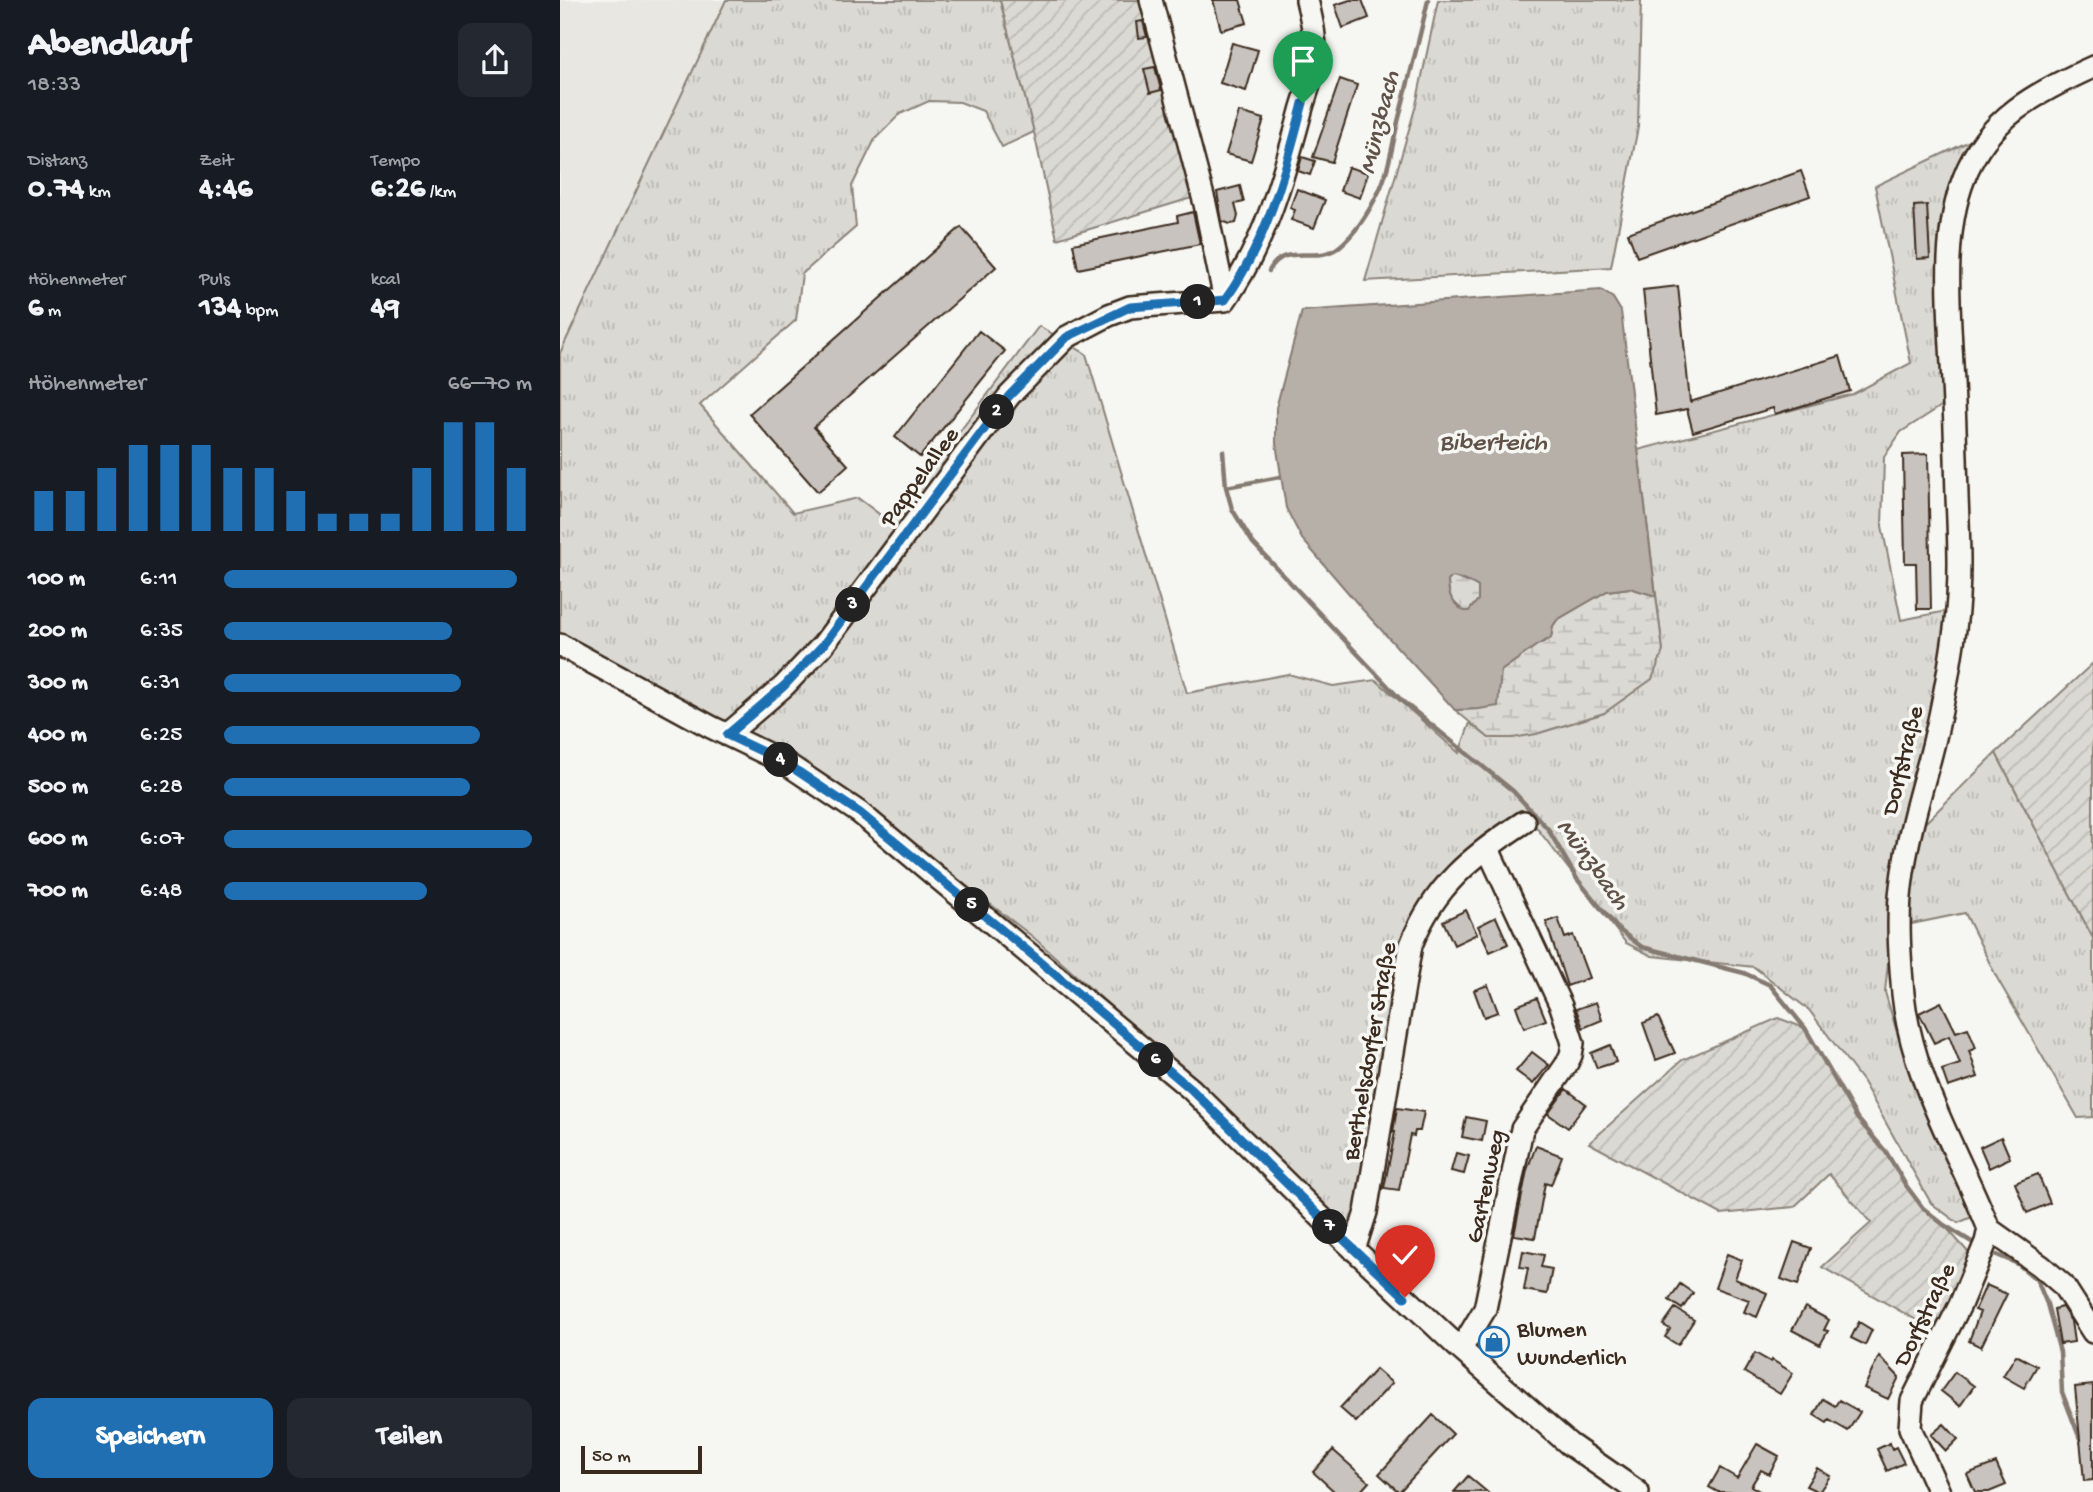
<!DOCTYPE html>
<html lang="de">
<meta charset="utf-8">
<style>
:root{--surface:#171b24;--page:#242831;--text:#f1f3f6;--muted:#9ea1a6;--accent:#1f6fb2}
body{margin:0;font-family:"Gochi Hand",sans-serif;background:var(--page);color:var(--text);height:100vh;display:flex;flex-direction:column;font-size:26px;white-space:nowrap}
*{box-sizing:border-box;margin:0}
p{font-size:23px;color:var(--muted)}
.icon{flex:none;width:38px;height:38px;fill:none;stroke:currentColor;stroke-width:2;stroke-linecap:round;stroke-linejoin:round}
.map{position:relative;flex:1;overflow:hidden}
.drawer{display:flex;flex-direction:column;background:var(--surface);width:560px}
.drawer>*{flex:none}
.scale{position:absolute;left:21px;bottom:18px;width:121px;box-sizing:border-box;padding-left:7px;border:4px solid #3b2a1e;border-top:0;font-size:19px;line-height:24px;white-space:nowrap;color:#3b2a1e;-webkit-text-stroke:5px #f6f6f2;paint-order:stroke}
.pin{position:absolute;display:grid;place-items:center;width:60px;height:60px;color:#fff;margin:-72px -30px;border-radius:50% 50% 50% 0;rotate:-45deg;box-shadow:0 0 7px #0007}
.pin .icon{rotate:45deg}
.km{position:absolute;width:35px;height:35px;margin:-18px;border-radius:50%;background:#222;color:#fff;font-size:19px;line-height:35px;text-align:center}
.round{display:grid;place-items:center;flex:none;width:74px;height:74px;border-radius:14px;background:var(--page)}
.head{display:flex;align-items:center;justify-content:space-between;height:119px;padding:0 28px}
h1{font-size:38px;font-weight:800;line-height:52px}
.figures{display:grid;grid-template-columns:repeat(3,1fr);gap:10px;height:119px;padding:7px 28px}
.figures div{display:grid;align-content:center}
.figures b{font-size:30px;font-weight:800}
.figures small{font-size:19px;font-weight:400}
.figures p{font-size:19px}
.chart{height:196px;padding:14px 28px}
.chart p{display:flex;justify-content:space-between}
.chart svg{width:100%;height:126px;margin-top:7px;stroke:var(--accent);stroke-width:6}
.cta{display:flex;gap:14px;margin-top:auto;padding:14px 28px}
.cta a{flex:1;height:80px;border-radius:14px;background:var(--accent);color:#fff;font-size:28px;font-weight:800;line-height:80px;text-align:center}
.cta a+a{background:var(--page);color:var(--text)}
ul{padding:0 28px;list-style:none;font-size:23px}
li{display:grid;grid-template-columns:112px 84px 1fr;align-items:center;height:52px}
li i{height:18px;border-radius:9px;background:var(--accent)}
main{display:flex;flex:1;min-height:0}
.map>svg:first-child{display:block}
.built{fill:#e8e7e2}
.grass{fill:url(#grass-tufts);stroke:#8a8278;stroke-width:2}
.wetland{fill:url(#wetland-marsh);stroke:#8a8278;stroke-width:2}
.garden{fill:url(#garden-furrows);stroke:#8a8278;stroke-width:2}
.water{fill:#b6b0a9;stroke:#857a71;stroke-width:2;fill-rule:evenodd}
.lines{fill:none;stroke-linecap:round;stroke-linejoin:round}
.stream{stroke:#857a71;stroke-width:4.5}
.building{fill:#c8c3be;stroke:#3b2a1e;stroke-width:2}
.minor-casing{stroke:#3b2a1e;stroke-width:26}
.minor{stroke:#f6f6f2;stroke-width:21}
.route-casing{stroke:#fff;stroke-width:14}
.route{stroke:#1f6fb2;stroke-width:9}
.labels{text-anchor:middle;stroke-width:7;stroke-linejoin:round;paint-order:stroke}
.street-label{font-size:24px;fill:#3b2a1e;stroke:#f6f6f2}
.poi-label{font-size:24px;fill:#3b2a1e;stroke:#f6f6f2;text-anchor:start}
.water-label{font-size:26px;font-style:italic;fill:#605248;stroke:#f6f6f2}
</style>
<main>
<section class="drawer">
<div class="head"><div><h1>Abendlauf</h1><p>18:33</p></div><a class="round"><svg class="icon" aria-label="share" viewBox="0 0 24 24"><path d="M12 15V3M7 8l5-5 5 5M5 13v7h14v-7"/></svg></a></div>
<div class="figures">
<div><p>Distanz</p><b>0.74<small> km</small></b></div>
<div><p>Zeit</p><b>4:46</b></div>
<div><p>Tempo</p><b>6:26<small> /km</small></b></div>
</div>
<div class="figures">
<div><p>Höhenmeter</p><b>6<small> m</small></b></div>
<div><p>Puls</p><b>134<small> bpm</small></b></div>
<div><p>kcal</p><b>49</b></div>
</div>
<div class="chart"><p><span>Höhenmeter</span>66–70 m</p>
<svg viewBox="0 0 160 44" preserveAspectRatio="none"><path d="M5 44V30M15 44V30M25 44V22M35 44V14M45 44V14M55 44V14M65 44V22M75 44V22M85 44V30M95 44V38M105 44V38M115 44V38M125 44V22M135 44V6M145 44V6M155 44V22"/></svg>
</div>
<ul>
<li><b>100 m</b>6:11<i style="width:95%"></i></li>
<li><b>200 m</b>6:35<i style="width:74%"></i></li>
<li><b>300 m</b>6:31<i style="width:77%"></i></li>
<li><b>400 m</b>6:25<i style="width:83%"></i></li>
<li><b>500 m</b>6:28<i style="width:80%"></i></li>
<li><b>600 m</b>6:07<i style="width:100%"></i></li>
<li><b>700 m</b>6:48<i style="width:66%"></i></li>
</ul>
<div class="cta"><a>Speichern</a><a>Teilen</a></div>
</section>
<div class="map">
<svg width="1533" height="1492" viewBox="0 0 1533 1492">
<defs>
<pattern id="grass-tufts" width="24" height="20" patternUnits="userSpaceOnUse" patternTransform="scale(1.75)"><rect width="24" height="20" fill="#dad9d3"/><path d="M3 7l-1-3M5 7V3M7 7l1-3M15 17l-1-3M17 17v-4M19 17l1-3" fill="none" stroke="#bcbab5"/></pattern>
<pattern id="wetland-marsh" width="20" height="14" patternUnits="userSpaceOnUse" patternTransform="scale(1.75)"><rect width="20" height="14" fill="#dad9d3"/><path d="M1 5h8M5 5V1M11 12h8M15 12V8" fill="none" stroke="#bcbab5"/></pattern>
<pattern id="garden-furrows" width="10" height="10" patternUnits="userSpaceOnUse" patternTransform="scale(1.75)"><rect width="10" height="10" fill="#dad9d3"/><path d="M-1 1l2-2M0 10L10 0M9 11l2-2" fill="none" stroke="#bcbab5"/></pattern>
</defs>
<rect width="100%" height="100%" fill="#f6f6f2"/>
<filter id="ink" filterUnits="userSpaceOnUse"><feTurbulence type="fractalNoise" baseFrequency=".0143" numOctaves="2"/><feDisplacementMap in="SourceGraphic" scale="14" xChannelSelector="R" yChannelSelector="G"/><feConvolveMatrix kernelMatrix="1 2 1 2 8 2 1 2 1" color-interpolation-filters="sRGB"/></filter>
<g filter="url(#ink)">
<path class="built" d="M0,0H166L0,353Z"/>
<path class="grass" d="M166,0H440L474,132L442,147L423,111L400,102L369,101L340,114L315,139L292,186L296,227L242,274L236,320L140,405L233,513L298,498L331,523L479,326L526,354L627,693L728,674L773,686L816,680L899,753L910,723L929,738L976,734L1044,713L1103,651L1078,450L1293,394L1351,363L1315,186L1416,138L1413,181L1402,218L1386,403L1341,432L1324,457L1322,526L1341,620L1407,607L1361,827L1436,753L1533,938V1117L1518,1118L1437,978L1405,913L1347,925L1330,944L1325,992L1344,1056L1412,1217L1398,1223L1371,1203L1303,1082L1249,1010L1194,967L1092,956L1066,943L976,827L960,810L921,837L872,887L846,942L791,1234L618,1067L473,937L254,769L0,635V353Z
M878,0H1081L1078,127L1051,267L805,281L856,105Z"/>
<path class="wetland" d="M892,576L906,582H911L918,587V600L909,611H904C892,603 888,595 888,580Z
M1070,588L1096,596L1103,651L1092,679L1044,713L976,734L953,738H929L895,710L919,709L941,671L977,645L991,638L993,626L997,620L1047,591Z"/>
<path class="garden" d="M440,0H587L638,196L497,239L474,132Z
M1533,663V938L1436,753Z
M1218,1018L1245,1028L1297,1118L1326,1152L1345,1184L1363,1208L1384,1225L1408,1252V1259L1376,1331L1262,1267L1311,1223L1269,1174L1234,1207L1161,1214L1029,1143L1122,1060Z"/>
<path class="water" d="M1041,290L1053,298L1061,311L1096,596L1070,588L1047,591L997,620L993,626L991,638L977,645L941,671L938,706L919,709L895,710L803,610L742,539L726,508L716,443V408L742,311ZM892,577C896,577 915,584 918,587V600L909,611H904C892,603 888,595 888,581Z"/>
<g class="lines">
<path class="stream" d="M709,271C725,240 757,266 780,246C797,232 811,208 820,189C829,170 832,146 837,126C847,84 859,42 868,0
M663,451L666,487L672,509L693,543L842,701L953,791L988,829L1017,879L1058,929L1082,947L1184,973L1210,985L1245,1028L1297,1118L1326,1152L1345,1184L1363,1208L1384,1225L1415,1244
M666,487L720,477
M1437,1255L1458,1264L1477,1280L1487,1304L1500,1352L1502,1392L1522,1444"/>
</g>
<path class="building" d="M653,0H680L687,23L661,30Z
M790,0H802L809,18L783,28L775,5Z
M583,21L587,37L579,38L577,22Z
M672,43L698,50L686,91L660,83Z
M595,67L601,90L590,93L584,69Z
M780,79L797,85L772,162L753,157Z
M679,112L704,119L691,161L666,154Z
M742,157L755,161L750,175L738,171Z
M788,167L808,173L800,198L780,191Z
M1241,171L1250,196L1077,257L1068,233Z
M680,186L684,202L675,204L678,216L676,223L670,224L662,221L657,192Z
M737,189L765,200L754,228L731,220L735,210L730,208Z
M1367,205L1370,258L1357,259L1354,206Z
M633,212L640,244L518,269L513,244L618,222L617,216Z
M401,227L436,267L254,427L288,465L258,492L189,414Z
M1118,286L1130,402L1280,356L1290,391L1215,414L1213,408L1133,432L1127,409L1096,415L1083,290Z
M419,331L445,351L360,457L335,437Z
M1368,454L1371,609H1357L1356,563H1345L1343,455Z
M906,910L917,934L894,945L883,921Z
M936,917L948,944L930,952L918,926Z
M998,918L1005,938L1013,935L1029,978L1007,986L986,922Z
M928,985L938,1012L924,1017L914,990Z
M977,998L986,1020L964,1028L956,1006Z
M1036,1002L1042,1020L1023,1028L1016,1009Z
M1381,1002L1396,1032L1408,1028L1416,1048L1409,1051L1418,1077L1388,1087L1382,1070L1400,1064L1389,1036L1374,1043L1359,1013Z
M1098,1017L1115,1053L1096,1060L1083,1023Z
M1050,1045L1056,1062L1037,1068L1031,1053Z
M972,1052L989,1065L973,1084L956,1071Z
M1006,1089L1026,1104L1008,1128L988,1114Z
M837,1108L864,1112L860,1131H855L854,1136L850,1135L839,1190L824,1188L835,1132H833Z
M906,1117L926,1121L922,1141L902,1137Z
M1441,1137L1450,1158L1429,1168L1420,1147Z
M976,1146L1002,1156L991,1185L985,1183L975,1238L954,1235L967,1170Z
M896,1153L909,1156L904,1174L891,1171Z
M1478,1174L1490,1203L1467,1213L1455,1183Z
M1234,1242L1251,1248L1238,1285L1221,1279Z
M963,1251L984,1255L981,1267L992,1269L987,1294L964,1290L968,1268L960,1267Z
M1167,1254L1182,1260L1175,1279L1207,1293L1197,1317L1184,1312L1189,1300L1155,1288Z
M1120,1284L1133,1293L1122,1309L1109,1300Z
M1426,1285L1447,1294L1421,1347L1409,1341L1420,1312L1415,1310Z
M1245,1307L1269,1320L1264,1330L1268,1331L1260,1345L1232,1330Z
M1502,1307L1511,1321L1514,1342L1500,1344L1494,1309Z
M1115,1308L1134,1320L1118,1345L1105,1337L1110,1329L1103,1325Z
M1299,1322L1312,1330L1305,1345L1291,1338Z
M1195,1353L1211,1362L1212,1360L1233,1373L1220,1394L1184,1372Z
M1456,1355L1477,1366L1464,1388L1443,1376Z
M1319,1356L1339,1377L1328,1399L1304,1388Z
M816,1369L832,1383L796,1422L780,1408Z
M1395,1372L1414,1386L1400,1406L1381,1391Z
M1533,1385V1480L1524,1481L1515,1387Z
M1263,1399L1275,1406L1279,1400L1300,1412L1288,1431L1269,1420L1267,1423L1254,1415Z
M873,1415L893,1434L839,1492L819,1474Z
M1384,1424L1398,1439L1386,1451L1371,1435Z
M1330,1443L1332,1449L1336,1447L1344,1463L1327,1471L1317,1449Z
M1197,1444L1219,1456L1209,1474L1201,1470L1191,1486L1201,1492H1158L1149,1487L1160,1468L1177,1478Z
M773,1450L809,1482L800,1492H775L753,1472Z
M1436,1463L1446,1485L1429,1492H1415L1407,1474Z
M1257,1468L1270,1476L1259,1492L1246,1486Z
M908,1476L927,1492H894Z"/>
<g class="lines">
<g class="minor-casing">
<path id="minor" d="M591,0L645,204L665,300
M0,645L151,727L224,762L300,813L631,1089L782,1238L898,1347L1009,1444L1078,1492
M167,735L224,686L263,645L449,396L507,337L549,315L570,307L665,300C704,246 724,175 741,111C745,96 752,80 754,64C757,42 752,21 747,0
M1429,1229L1481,1266L1503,1285L1533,1332
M794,1250L806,1212L851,945C874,886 912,856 964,822
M901,1349L925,1309L962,1129L1006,1065L1011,1055L1013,1043L1001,1006L928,849
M1379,1492L1350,1428L1352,1401L1400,1305L1426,1242L1429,1229C1398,1151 1352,1079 1343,994C1340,959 1337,921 1341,887C1346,843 1358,801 1370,758C1381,716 1389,672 1395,629C1401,585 1399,541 1397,497C1396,447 1394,396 1391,346C1388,292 1384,229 1404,178C1427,118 1477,92 1533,67"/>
</g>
<use href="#minor" class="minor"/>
</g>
</g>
<g class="lines" filter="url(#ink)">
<g class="route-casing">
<path id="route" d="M743,103C726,170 706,244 665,300L570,307L507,337L449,396L263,645L224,686L167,735L224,762L300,813L470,953L631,1089L782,1238L845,1297"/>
</g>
<use href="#route" class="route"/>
</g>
<defs>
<g id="shop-ring" transform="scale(1.575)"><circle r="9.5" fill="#f6f6f2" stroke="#1f6fb2" stroke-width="1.5"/><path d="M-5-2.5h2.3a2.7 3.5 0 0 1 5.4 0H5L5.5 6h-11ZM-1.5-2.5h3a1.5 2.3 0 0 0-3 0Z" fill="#1f6fb2"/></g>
</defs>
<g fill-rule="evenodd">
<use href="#shop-ring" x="934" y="1342"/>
</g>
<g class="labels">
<g class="street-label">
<text transform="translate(358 476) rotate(-54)" y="8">Pappelallee</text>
<text transform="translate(1341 760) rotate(-76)" y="8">Dorfstraße</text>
<text transform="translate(808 1051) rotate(-80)" y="8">Berthelsdorfer Straße</text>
<text transform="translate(924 1186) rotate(-78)" y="8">Gartenweg</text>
<text transform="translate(1363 1314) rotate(-64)" y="8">Dorfstraße</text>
</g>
<g class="poi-label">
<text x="957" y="1336">Blumen<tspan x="957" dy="28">Wunderlich</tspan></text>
</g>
<g class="water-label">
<text transform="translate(817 122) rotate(-76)" y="9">Münzbach</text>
<text x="933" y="449">Biberteich</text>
<text transform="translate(1035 863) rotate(54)" y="9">Münzbach</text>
</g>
</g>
</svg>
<div class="scale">50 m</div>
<div class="pin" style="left:743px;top:103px;background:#1e9e55"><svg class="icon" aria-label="arrive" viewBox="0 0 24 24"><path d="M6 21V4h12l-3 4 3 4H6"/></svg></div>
<div class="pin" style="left:845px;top:1297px;background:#d93025"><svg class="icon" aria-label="check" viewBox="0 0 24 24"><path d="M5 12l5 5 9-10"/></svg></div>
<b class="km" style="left:638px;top:302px">1</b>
<b class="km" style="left:437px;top:412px">2</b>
<b class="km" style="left:293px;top:605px">3</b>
<b class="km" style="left:221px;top:760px">4</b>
<b class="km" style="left:412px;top:905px">5</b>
<b class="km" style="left:596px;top:1060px">6</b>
<b class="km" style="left:770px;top:1227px">7</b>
</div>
</main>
